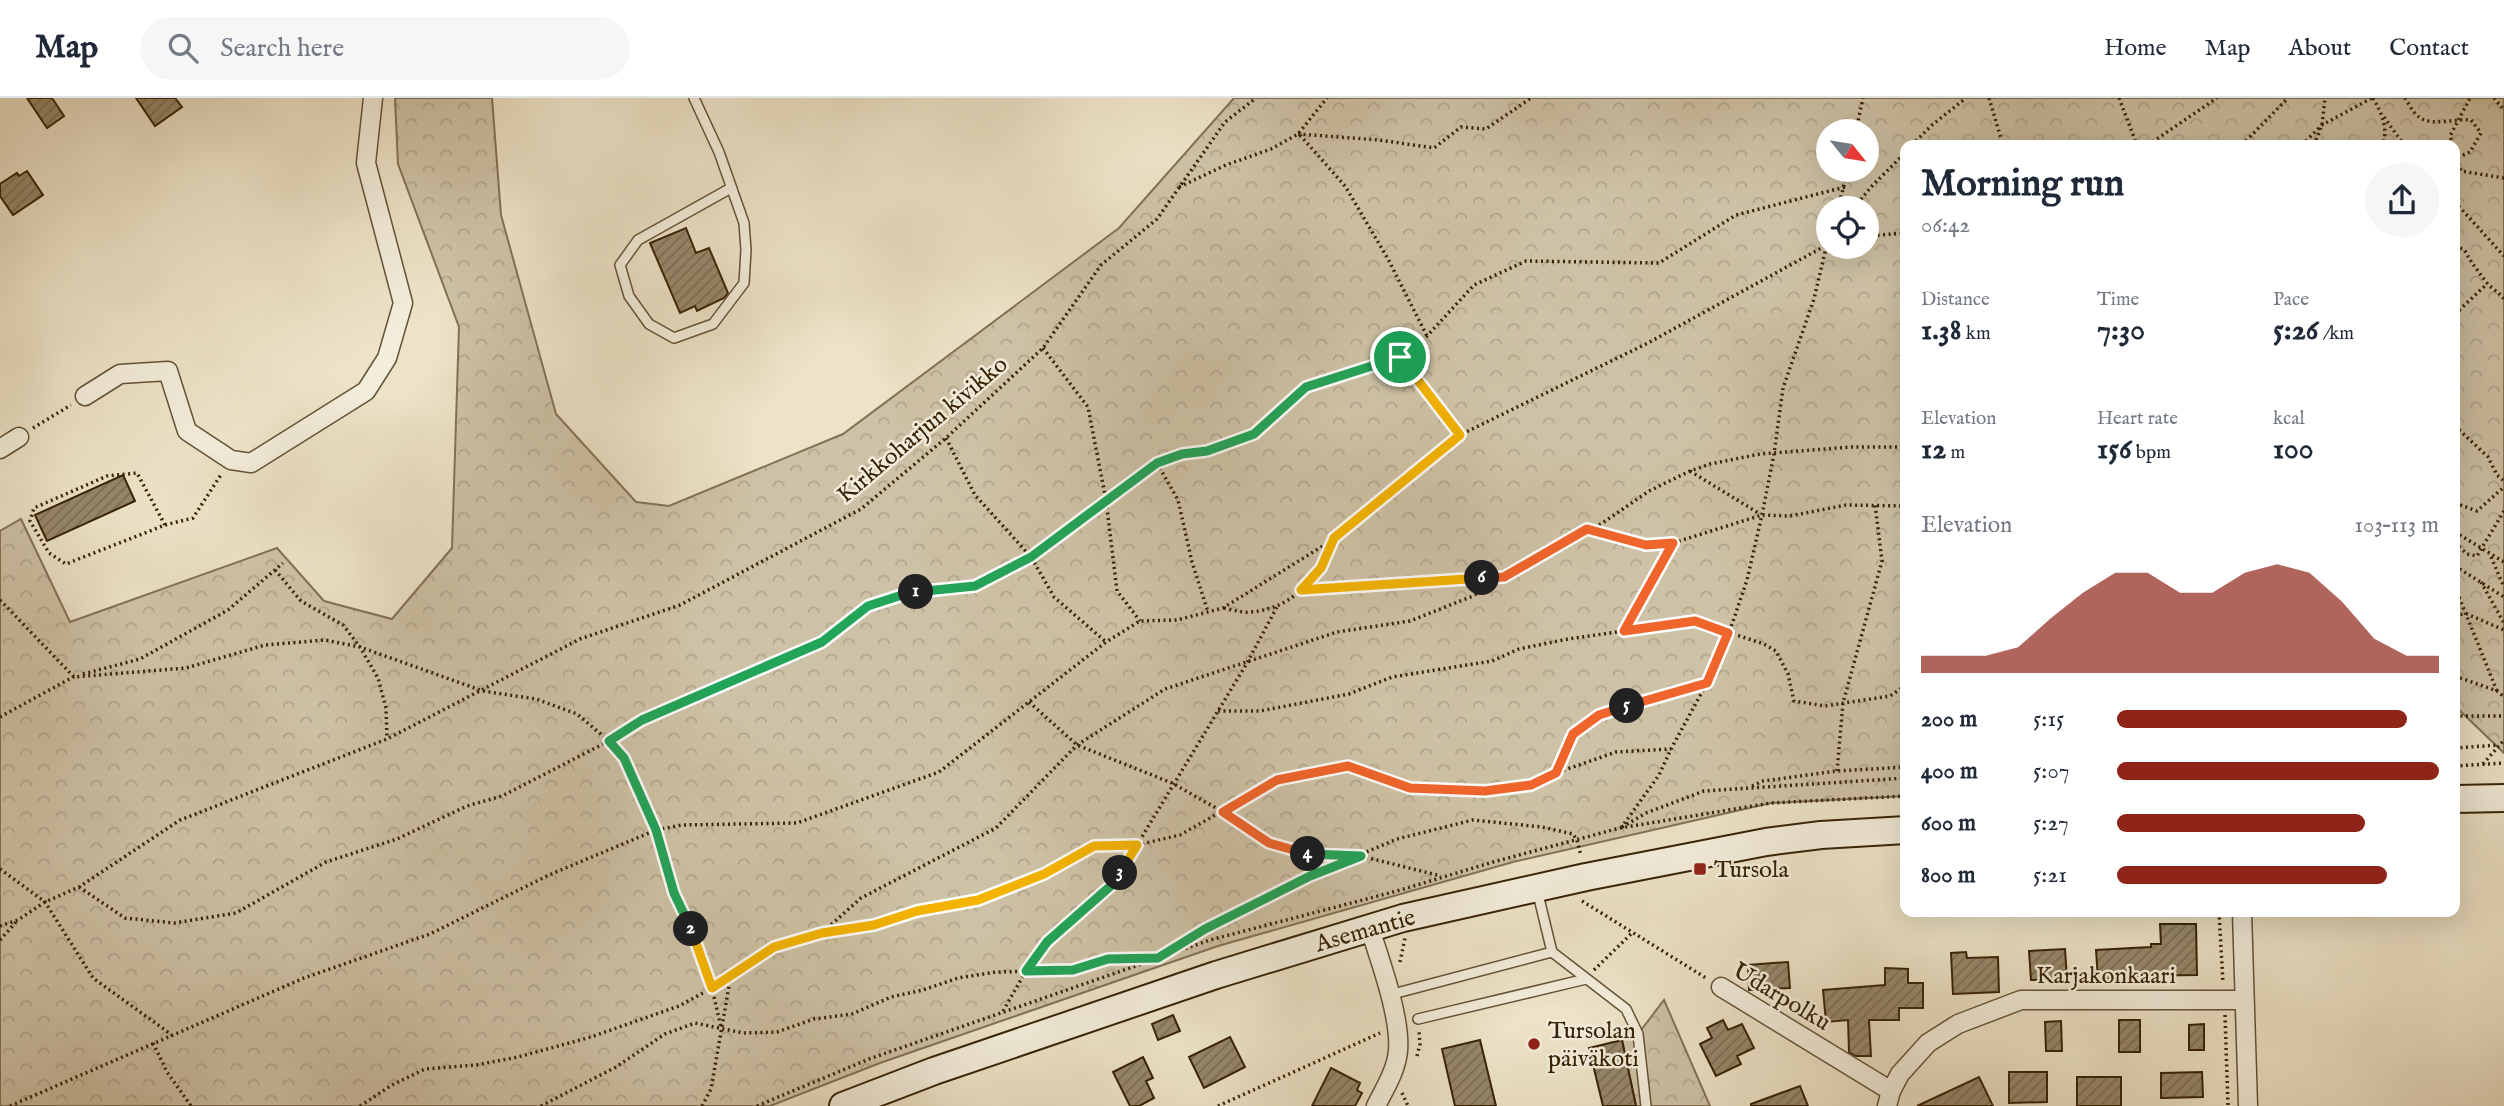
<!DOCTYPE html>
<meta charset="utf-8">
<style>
:root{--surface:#fff;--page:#f6f6f7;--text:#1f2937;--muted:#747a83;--line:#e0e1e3;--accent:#8f2418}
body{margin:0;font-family:"IM FELL English",serif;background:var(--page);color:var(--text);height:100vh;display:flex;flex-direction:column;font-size:26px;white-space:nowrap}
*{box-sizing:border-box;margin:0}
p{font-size:23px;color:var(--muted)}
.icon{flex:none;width:38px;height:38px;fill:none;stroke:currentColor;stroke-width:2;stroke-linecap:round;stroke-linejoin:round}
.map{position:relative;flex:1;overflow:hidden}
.side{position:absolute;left:1900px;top:42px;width:560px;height:777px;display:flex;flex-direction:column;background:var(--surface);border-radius:14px;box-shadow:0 7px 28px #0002}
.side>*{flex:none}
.needle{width:46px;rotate:120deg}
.controls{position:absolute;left:1816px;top:21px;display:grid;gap:14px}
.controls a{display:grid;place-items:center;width:63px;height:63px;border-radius:50%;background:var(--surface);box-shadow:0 7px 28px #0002;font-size:35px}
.pin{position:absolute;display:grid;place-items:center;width:60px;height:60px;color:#fff;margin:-30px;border:4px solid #fff;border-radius:50%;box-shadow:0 2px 7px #0007}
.km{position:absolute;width:35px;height:35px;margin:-18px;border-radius:50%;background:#222;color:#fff;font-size:19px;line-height:35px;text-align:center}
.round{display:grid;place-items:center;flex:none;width:74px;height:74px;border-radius:37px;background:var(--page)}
.summary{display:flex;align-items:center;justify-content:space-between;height:119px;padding:0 21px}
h1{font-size:38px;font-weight:700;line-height:52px}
.figures{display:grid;grid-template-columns:repeat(3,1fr);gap:10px;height:119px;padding:7px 21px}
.figures div{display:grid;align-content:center}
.figures b{font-size:30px;font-weight:700}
.figures small{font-size:19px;font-weight:400}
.figures p{font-size:19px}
.chart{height:196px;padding:14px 21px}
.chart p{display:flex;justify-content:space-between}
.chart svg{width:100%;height:126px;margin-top:7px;fill:var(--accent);opacity:.7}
ul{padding:0 21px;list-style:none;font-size:23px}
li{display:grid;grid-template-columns:112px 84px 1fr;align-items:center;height:52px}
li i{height:18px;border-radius:9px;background:var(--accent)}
header{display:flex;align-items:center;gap:42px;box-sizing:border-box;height:98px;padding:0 35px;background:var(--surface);border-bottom:2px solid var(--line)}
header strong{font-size:33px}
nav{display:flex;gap:38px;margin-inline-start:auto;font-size:24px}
.search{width:490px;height:63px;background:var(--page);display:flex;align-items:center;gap:18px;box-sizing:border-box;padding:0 24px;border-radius:38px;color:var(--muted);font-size:26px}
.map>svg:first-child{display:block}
.forest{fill:url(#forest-crowns);stroke:#827256;stroke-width:2;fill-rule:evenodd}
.building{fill:url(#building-hatch);stroke:#372305;stroke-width:2}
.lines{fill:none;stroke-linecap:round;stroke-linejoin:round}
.service-casing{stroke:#645336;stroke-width:12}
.minor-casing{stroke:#645336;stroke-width:21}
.secondary-casing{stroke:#372305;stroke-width:30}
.path{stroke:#372305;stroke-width:3.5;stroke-dasharray:2 3.5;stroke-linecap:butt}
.service{stroke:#f3eddb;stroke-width:9}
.minor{stroke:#f3eddb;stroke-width:18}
.secondary{stroke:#f3eddb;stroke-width:26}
.split-1-casing{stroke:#fff;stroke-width:14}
.split-2-casing{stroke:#fff;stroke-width:14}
.split-3-casing{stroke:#fff;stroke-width:14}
.split-4-casing{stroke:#fff;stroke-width:14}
.split-5-casing{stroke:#fff;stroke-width:14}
.split-6-casing{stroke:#fff;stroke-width:14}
.split-7-casing{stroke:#fff;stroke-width:14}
.split-1{stroke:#22a559;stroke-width:9}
.split-2{stroke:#22a559;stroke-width:9}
.split-3{stroke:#f5b400;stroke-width:9}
.split-4{stroke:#22a559;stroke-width:9}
.split-5{stroke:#f0652b;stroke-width:9}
.split-6{stroke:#f0652b;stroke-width:9}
.split-7{stroke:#f5b400;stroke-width:9}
.poi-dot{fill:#8f2418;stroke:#f3eddb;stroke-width:2.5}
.labels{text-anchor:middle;stroke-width:5;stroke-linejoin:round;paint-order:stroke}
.street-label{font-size:24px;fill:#372305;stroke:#f3eddb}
.poi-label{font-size:24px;fill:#372305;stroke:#f3eddb;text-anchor:start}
</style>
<header>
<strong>Map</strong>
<div class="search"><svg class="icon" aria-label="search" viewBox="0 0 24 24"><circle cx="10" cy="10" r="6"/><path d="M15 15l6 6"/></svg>Search here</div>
<nav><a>Home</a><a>Map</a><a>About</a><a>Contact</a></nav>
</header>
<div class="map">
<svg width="2504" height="1008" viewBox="0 0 2504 1008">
<defs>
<pattern id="forest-crowns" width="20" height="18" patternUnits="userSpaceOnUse" patternTransform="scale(1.75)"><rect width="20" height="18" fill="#cec2a6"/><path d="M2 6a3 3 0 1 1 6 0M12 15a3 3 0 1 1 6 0" fill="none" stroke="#b2a68d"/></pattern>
<pattern id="building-hatch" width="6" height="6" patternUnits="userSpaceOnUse" patternTransform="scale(1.75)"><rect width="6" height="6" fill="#96876a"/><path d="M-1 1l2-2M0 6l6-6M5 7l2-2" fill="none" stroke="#7b6e55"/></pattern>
</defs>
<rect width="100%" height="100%" fill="#ede3c7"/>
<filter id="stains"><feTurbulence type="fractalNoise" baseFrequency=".00286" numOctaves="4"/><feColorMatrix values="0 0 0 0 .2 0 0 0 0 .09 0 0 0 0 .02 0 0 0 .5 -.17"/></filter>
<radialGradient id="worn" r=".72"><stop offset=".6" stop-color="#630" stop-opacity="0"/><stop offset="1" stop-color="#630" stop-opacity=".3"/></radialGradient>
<path class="forest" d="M395,0H492L501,117L556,316L636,404L669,408L843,336L1119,130L1234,0H2504V655L2455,608V47H1906V698L1771,705L1513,764L1218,848L880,965L770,1008H0V433L21,421L70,524L277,450L324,503L392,521L452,450L459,229L398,66ZM1829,33H1867V72H1829ZM1829,110H1867V149H1829Z
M1664,902L1710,1008H1636L1622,942L1638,936Z"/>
<path class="building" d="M27,0H52L64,18L47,30Z
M136,0H175L182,9L155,28Z
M27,73L43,97L13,117L0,98V86L17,75L19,78Z
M686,130L696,155L709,150L728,195L724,200L697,213L695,208L680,215L650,145Z
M123,377L135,403L47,443L35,417Z
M2160,826H2196L2197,877L2134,878V880L2098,881L2096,852L2151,849V846H2161Z
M2065,851L2067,881L2031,882L2029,853Z
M1966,854L1967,860L1998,859L1999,894L1953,896L1951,855Z
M1788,864L1790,890L1749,892L1748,867Z
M1885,870L1908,871V885H1923V910H1899V922H1869L1871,958H1856L1849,954L1848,922L1826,924L1823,892L1885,887Z
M1173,917L1180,933L1158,942L1152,926Z
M1723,922L1728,932L1742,926L1754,950L1737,958L1741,966L1716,978L1700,946L1712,940L1707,930Z
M2119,922H2140V954H2119Z
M2061,923L2062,953H2046L2045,924Z
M2204,926V952H2189V927Z
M1230,939L1245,969L1204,990L1189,959Z
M1480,942L1496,1008H1455L1442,951Z
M1622,942L1636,1008H1603L1589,950Z
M1143,959L1153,980L1146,983L1154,1000L1139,1008H1130L1113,974Z
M1331,970L1360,985L1357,992L1362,995L1355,1008H1312Z
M2009,974H2047V1004L2009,1005Z
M2202,974L2203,999L2161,1000V975Z
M1979,979L1993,1008H1917Z
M2077,979H2121V1008H2077Z
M1800,988L1808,1008H1751V1006Z"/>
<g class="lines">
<g class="service-casing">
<path id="service" d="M694,0L719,54L744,125L746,152L744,185L713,226L674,240L649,226L629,198L620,167L638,142L731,90
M1537,792L1552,854L1626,911L1638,936L1646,1008
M1389,897L1552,854
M1418,921L1586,881"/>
</g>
<g class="minor-casing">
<path id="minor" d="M85,298L120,276L168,273L187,333L231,362L251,365L366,293L387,260L403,205L366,65L373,0
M0,351L19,339
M2242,814L2248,1008
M1370,831C1380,862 1401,920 1398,953C1396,973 1385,990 1376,1008
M1721,889L1891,993
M1887,1008L1891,993L1900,976L1928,945L1958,926L2021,902H2244"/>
</g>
<g class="secondary-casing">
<path id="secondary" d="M2455,701L2504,700
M843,1008L934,973L1216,877L1403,820L1586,779L1766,744L1821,737L1906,732"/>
</g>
<path class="path" d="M1989,0L2003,47
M2119,0L2137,47
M2373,0C2382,16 2388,29 2383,47
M2405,0C2409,6 2413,15 2419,19C2432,29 2456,20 2471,22L2481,35L2470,54L2457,60
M2494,0L2504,12
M2384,19L2404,47
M1856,33L1863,0
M1298,36L1379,42L1434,50L1461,29L1486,31L1531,0
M1300,37L1345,88L1388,161L1427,238
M1912,47L1932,27L1966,0
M2148,47L2217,0
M2242,47L2288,0
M2302,47L2322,27L2372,0
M2314,47L2322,27L2325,0
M2453,47L2450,38L2470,0
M2455,55L2461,73L2504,80
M1179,89L1226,67L1271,51L1298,36L1327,0
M2455,104L2504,158
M1838,110L1848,72
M1854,110L1871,89L1906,54
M1867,140L1879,137L1906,135
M2455,149L2464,151C2471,165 2478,173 2487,185C2492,191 2499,194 2504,201
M2455,216L2487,186
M1043,250L1088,309L1106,402L1117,493L1140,523
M1400,259L1460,337
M2455,328L2488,359L2497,377L2504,383
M33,330L71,307
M946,340L975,397L1031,459L1054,499L1106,544
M1157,365L1178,402L1192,464L1208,514
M1690,373L1760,416
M2455,405L2477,413L2504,389
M165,427L137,375L107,378L34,410L30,423L49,455L66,466L165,427L193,420L222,375
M1590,431L1646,447L1673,445
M2455,434L2504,464
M2455,445L2467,456L2477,458L2504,413
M2491,459L2504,489
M2455,468L2504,499
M275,472L301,503L343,527L360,549L378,580L386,610L387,641
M2481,484L2504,525
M2455,489L2497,593
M1301,492L1502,479
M0,502L74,579L186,570L265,547L325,542L360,549L483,593L536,601L577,616L609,643L624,659L656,732L674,795L696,841L712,890L721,929
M1224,510C1233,512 1243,515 1251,514C1295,510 1318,479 1333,442
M2455,517L2467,516L2504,532
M1625,531L1673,445L1762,417L1790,418L1846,407L1906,408
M83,576L140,561L228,512L283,465
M2455,578L2497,593L2504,599
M1029,604L1077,647L1172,685L1223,714L1269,745L1307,756L1361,758L1441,778
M1218,613H1260L1349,596L1392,579L1492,563L1519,551L1568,541L1694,523L1764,546L1776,553L1788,576L1794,603L1825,608L1890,598L1906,587
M2455,618H2504
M0,619L75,578
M2455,650L2499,647
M2483,666L2504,642
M2455,668L2504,665
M1837,673L1843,605L1882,463L1875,406
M1556,675L1573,636L1599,616L1706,585
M1752,688L1763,683L1837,673L1906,669
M1622,729L1646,715L1704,693L1906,680
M1621,730L1659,677L1671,651L1707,585L1729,535L1747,482L1762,417L1774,356L1783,290L1814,201L1829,137
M0,771L45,804L93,880L172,937
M79,789L125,820L174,825L236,815L326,764L397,741L467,708L502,698L609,643L642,622L822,544L868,508L905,496L975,488L1031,459L1157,364L1182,356L1207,353L1254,336L1306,288L1400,259L1427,238L1474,187L1526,163L1659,165L1736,117L1845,89
M1582,803L1706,880
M2219,814L2223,885
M0,828L18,822L45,804L79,789L180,722L387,641L580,541L680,507L861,411L946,340L1043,250L1101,167L1157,121L1225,24L1256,0
M823,834L861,800L996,730L1077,647L1165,591L1337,534L1410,523L1473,498L1587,431L1601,426L1649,393L1690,373L1710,366L1760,356L1851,349H1906
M0,842L17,823
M1166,856L1205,831L1310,778L1397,741L1473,722L1542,729L1573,736L1577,742L1581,758
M1400,864L1405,840
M1594,872L1632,835
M1003,913L1026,873L1047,844L1114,785L1247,565L1278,507
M2225,917L2228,1008
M153,945L167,974L191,1008
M1417,958L1420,946L1419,934
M1402,995L1408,1008
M10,1008L304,880L430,836L549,777L656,732L682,727L797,725L939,674L1106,544L1140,523L1177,522L1223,510L1334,441L1460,337L1648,245L1825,148L1829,143
M360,1008L392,987L425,971L476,967L518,959L591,939L679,908L712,890L774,849L822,835L874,827L917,813L978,802L1044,776L1094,748L1137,747L1180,737L1277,682L1348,668L1410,690L1485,693L1531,687L1556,675L1616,654L1671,651
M541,1008L616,969L665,936L695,925L743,935L777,934L814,921L852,916L891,899L923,892L958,880L996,874L1073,872L1108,861L1152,860
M702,1008L711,991L731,877
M757,1008L869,961L1210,842L1397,793L1493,764L1620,730L1771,705L1906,698
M1218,1008L1380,935"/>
<use href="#service" class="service"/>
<use href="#minor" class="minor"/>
<use href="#secondary" class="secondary"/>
</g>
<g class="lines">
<g class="split-1-casing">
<path id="split-1" d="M916,494L975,488L1031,459L1157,365L1182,356L1207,353L1254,336L1306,289L1400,259"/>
</g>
<g class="split-2-casing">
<path id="split-2" d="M691,831L674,795L656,732L624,660L609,643L642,622L822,544L868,508L905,496L916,494"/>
</g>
<g class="split-3-casing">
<path id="split-3" d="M691,831L712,890L774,849L822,835L874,827L917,813L978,802L1044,776L1094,748L1137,747L1120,775"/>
</g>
<g class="split-4-casing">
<path id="split-4" d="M1120,775L1114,785L1047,844L1026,873L1073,872L1108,861L1158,860L1205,831L1310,778L1361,758L1308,756"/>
</g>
<g class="split-5-casing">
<path id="split-5" d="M1308,756L1269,745L1223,714L1277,682L1348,668L1410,690L1485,693L1531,687L1556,675L1573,636L1599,617L1627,608"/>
</g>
<g class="split-6-casing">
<path id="split-6" d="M1482,480L1504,479L1587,431L1646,447L1673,445L1624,533L1695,523L1728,535L1707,585L1627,608"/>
</g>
<g class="split-7-casing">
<path id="split-7" d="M1400,259L1460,337L1334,440L1321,470L1301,492L1482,480"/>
</g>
<use href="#split-1" class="split-1"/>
<use href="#split-2" class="split-2"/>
<use href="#split-3" class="split-3"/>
<use href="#split-4" class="split-4"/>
<use href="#split-5" class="split-5"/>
<use href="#split-6" class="split-6"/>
<use href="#split-7" class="split-7"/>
</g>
<g class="poi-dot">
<rect x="1693" y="764" width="14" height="14" rx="3.5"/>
<circle cx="1534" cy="946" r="7"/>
</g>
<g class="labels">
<g class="street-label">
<text transform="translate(922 331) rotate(-40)" y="8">Kirkkoharjun kivikko</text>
<text transform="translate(1365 832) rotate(-16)" y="8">Asemantie</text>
<text x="2106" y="885">Karjakonkaari</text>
<text transform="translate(1782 898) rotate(31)" y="8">Udarpolku</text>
</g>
<g class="poi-label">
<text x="1714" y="779">Tursola</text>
<text x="1548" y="940">Tursolan<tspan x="1548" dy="28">päiväkoti</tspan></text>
</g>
</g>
<rect width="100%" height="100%" filter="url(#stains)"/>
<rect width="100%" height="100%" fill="url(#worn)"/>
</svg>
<div class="controls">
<a><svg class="needle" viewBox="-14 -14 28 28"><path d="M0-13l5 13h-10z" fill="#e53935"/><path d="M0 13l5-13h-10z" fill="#747a83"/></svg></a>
<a><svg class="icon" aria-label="locate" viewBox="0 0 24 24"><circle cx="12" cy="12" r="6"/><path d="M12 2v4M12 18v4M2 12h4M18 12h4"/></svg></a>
</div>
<div class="pin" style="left:1400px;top:259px;background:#1e9e55"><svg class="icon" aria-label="arrive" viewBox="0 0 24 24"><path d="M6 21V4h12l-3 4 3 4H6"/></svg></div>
<b class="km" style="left:916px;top:494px">1</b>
<b class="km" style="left:691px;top:831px">2</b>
<b class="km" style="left:1120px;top:775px">3</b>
<b class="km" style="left:1308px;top:756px">4</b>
<b class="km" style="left:1627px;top:608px">5</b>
<b class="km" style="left:1482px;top:480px">6</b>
<section class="side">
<div class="summary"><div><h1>Morning run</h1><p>06:42</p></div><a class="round"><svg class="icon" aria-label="share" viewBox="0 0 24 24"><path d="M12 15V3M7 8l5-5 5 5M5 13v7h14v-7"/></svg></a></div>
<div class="figures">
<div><p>Distance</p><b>1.38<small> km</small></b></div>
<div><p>Time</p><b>7:30</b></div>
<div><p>Pace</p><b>5:26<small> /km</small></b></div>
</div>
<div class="figures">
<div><p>Elevation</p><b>12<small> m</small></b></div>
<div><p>Heart rate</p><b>156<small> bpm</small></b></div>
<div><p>kcal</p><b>100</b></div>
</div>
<div class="chart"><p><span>Elevation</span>103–113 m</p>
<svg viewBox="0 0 160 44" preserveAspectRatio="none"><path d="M0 44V38L10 38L20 38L30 35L40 25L50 16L60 9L70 9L80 16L90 16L100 9L110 6L120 9L130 19L140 32L150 38L160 38V44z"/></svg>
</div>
<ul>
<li><b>200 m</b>5:15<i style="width:90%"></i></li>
<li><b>400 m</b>5:07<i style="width:100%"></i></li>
<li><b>600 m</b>5:27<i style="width:77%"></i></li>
<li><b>800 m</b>5:21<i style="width:84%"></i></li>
</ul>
</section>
</div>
